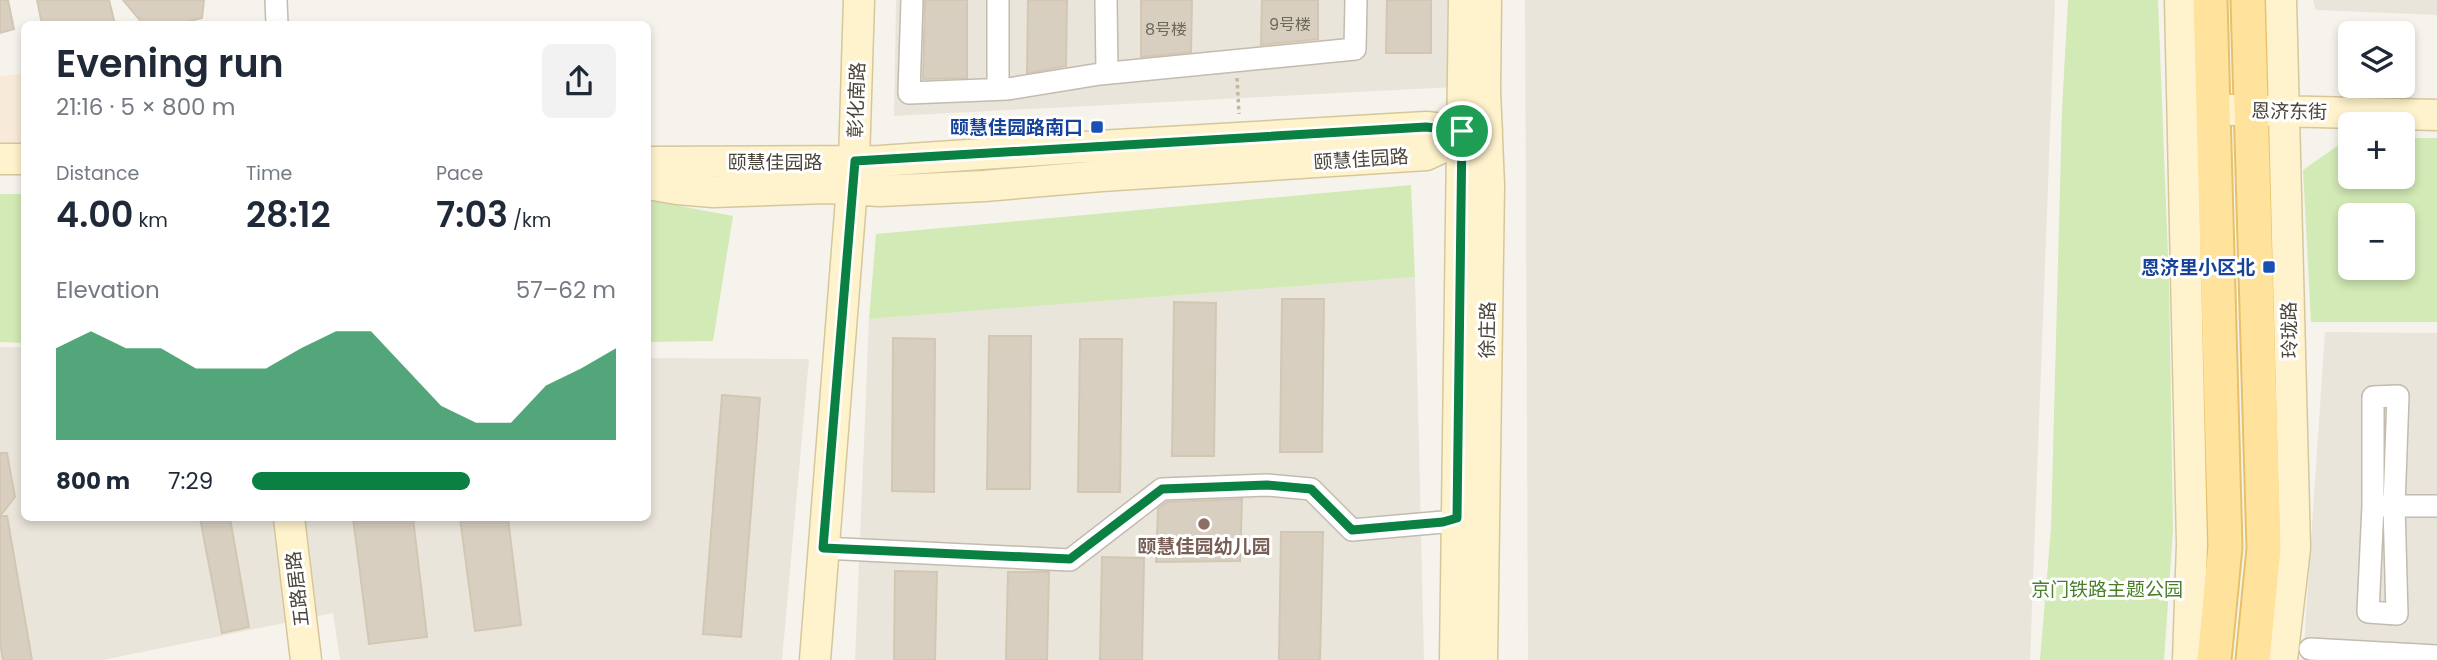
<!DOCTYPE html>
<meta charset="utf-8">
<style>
:root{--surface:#fff;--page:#f2f2f3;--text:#1f2937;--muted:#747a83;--accent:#0b8043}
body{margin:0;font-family:Poppins,"Noto Sans SC",sans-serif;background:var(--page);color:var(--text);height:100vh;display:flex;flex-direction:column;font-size:26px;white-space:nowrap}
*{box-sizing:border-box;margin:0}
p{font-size:23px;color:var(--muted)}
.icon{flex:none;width:38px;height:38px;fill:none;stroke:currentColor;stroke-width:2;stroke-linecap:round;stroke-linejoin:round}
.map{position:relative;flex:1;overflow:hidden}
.sheet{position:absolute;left:21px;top:21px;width:630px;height:500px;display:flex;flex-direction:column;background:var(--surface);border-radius:10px;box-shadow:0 4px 10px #0003}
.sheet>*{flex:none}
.controls{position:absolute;left:2338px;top:21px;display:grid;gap:14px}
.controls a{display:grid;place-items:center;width:77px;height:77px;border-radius:10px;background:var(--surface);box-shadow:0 4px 10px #0003;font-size:35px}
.pin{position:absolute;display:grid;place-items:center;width:60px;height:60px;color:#fff;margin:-30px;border:4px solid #fff;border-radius:50%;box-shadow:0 2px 7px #0007}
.round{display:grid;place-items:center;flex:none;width:74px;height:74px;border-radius:10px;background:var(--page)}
.headline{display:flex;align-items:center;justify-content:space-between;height:119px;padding:0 35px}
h1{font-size:38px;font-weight:600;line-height:52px}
.metrics{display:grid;grid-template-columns:repeat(3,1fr);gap:10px;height:119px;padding:7px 35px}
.metrics div{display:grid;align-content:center}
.metrics b{font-size:35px;font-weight:600}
.metrics small{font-size:19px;font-weight:400}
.metrics p{font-size:19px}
.chart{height:196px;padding:14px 35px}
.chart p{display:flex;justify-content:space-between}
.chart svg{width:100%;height:126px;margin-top:7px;fill:var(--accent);opacity:.7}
ul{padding:0 35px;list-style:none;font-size:23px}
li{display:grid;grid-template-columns:112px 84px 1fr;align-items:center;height:52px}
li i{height:18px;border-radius:9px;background:var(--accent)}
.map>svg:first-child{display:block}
.residential{fill:#eae5da}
.commercial{fill:#f7ead8}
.green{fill:#d2eab5;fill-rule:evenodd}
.building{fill:#d8cfc1;stroke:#d3c7b4;stroke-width:2}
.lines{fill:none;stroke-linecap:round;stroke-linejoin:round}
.street-casing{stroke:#c2bbae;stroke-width:24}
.secondary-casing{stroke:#d6c79b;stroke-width:33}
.primary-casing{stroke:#e6c16a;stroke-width:37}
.path{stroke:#c4b79f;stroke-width:3.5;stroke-dasharray:3.5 3.5;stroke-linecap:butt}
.street{stroke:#fff;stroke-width:21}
.secondary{stroke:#fff3cd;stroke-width:30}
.primary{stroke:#ffe39c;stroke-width:33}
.route-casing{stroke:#fff;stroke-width:14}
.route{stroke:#0b8043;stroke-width:9}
.transit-dot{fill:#1a4fb4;stroke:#fff;stroke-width:2.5}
.education-dot{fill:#8d6e63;stroke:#fff;stroke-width:2.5}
.labels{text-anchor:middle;stroke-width:6;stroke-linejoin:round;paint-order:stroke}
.number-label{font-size:16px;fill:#6e675b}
.street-label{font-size:19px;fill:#4b4439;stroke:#fff}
.transit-label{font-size:19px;font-weight:bold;fill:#164399;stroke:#fff;text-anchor:end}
.education-label{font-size:19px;font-weight:bold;fill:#785e54;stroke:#fff}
.park-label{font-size:19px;fill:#4a7f2a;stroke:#fff}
</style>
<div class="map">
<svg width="2437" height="660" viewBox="0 0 2437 660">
<rect width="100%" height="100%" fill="#f6f3ec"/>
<path class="residential" d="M896,0H1454L1455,87L894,116Z
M1525,0H2055L2030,660H1528Z
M2313,0H2437V15L2316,10Z
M1415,277L1424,660H855L869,319Z
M2325,332L2437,333V660H2303Z
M0,347H24V518H648V358L809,359L782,660H340L333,613L103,660H0Z"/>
<path class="commercial" d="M24,74V149H0V76Z"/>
<path class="green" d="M2068,0H2158L2169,282L2173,530L2164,660H2040L2051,528L2062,110Z
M2350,137V177H2403V138H2437V322H2311L2303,170ZM2403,215V268H2350V215Z
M1411,185L1415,277L869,319L876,234Z
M0,194H24V343L0,342Z
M648,200L733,216L713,341L648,342Z"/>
<path class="building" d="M0,0H8L14,29L0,33Z
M37,0H109L115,24H42Z
M123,0H204L202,18L179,24H143Z
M925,0H967V78L923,79Z
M1028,0H1067L1066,66L1027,73Z
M1141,0H1192L1191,52L1141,57Z
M1262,0H1318V39L1261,45Z
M1387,0H1431V53H1386Z
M1282,299H1324L1322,452H1280Z
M1174,302L1216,303L1214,456H1172Z
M989,336H1031L1030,489H987Z
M893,338L935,339L934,492L892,491Z
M1080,339H1122L1120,492H1078Z
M722,395L760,398L741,637L703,634Z
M0,453H7L15,497L0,516Z
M1242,499L1240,561L1156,562L1158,509L1167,502Z
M0,516H7L32,660H3L0,642Z
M200,518H230L249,627L222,633Z
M353,518H413L427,637L369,644Z
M460,518H508L521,625L475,631Z
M1281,532H1323L1320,660H1279Z
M1102,557L1144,558L1142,660H1100Z
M895,571L937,572L935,660H894Z
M1008,572H1049L1047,660H1006Z"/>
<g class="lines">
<g class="street-casing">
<path id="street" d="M276,0L277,24
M912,0L909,93L1008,89L1100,74L1355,49L1356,0
M1106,0L1107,73
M998,89V0
M2373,506L2368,612L2397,614L2394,506L2398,396L2373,397V506H2437
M823,548L1070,560L1162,489L1267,485L1311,489L1352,530L1443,522L1457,518
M2310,649L2437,656"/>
</g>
<g class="secondary-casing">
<path id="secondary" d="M2180,0L2192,544L2188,660
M2281,0L2295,548L2282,660
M2191,109L2437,115
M0,159H24
M648,162L880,161L1099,146L1426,127L1462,131L1487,130
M648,184L677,189L713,192L826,188L880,191L984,186L1101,176L1426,155L1439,149L1462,131
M289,518L306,660
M815,660L854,161L859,0
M1455,660L1464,0
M1482,660L1489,186L1485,90L1486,0"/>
</g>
<g class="primary-casing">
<path id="primary" d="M2210,0L2225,547L2214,660
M2248,0L2264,549L2253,660"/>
</g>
<path class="path" d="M1237,78L1239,114"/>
<use href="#street" class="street"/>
<use href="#secondary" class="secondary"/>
<use href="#primary" class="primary"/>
</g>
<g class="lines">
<g class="route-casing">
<path id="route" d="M1426,127L1462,131L1457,518L1443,522L1352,530L1311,489L1267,485L1162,489L1070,559L823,548L855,161Z"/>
</g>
<use href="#route" class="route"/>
</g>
<g class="transit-dot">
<rect x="1090" y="120" width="14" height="14" rx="3.5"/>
<rect x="2262" y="260" width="14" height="14" rx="3.5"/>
</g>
<circle class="education-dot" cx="1204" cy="524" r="7"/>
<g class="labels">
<g class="number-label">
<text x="1290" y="30">9号楼</text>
<text x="1166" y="35">8号楼</text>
</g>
<g class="street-label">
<text transform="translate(856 100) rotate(-88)" y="7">彰化南路</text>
<text transform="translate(2289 111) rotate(1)" y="7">恩济东街</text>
<text transform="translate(1361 159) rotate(-4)" y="7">颐慧佳园路</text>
<text x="775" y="169">颐慧佳园路</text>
<text transform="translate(1487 330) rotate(-89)" y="7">徐庄路</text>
<text transform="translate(2289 330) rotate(-91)" y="7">玲珑路</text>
<text transform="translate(297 589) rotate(-97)" y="7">五路居路</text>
</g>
<g class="transit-label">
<text x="1083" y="134">颐慧佳园路南口</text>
<text x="2255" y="274">恩济里小区北</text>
</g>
<g class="education-label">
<text x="1204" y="553">颐慧佳园幼儿园</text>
</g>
<g class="park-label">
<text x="2107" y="596">京门铁路主题公园</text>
</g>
</g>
</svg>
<div class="controls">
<a><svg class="icon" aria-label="layers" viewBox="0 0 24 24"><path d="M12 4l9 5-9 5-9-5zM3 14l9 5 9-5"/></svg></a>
<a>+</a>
<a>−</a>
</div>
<div class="pin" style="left:1462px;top:131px;background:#1e9e55"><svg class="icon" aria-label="arrive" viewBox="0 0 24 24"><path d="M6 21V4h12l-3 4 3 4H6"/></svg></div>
<section class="sheet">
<div class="headline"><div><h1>Evening run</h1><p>21:16 · 5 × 800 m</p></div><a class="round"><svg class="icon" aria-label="share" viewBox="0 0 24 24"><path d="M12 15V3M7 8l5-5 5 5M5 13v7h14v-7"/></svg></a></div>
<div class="metrics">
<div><p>Distance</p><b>4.00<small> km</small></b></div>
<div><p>Time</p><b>28:12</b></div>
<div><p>Pace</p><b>7:03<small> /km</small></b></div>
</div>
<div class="chart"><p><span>Elevation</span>57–62 m</p>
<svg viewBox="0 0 160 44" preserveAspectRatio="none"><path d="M0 44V12L10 6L20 12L30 12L40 19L50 19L60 19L70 12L80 6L90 6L100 19L110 32L120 38L130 38L140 25L150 19L160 12V44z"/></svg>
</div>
<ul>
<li><b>800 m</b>7:29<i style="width:60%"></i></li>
</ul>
</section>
</div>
